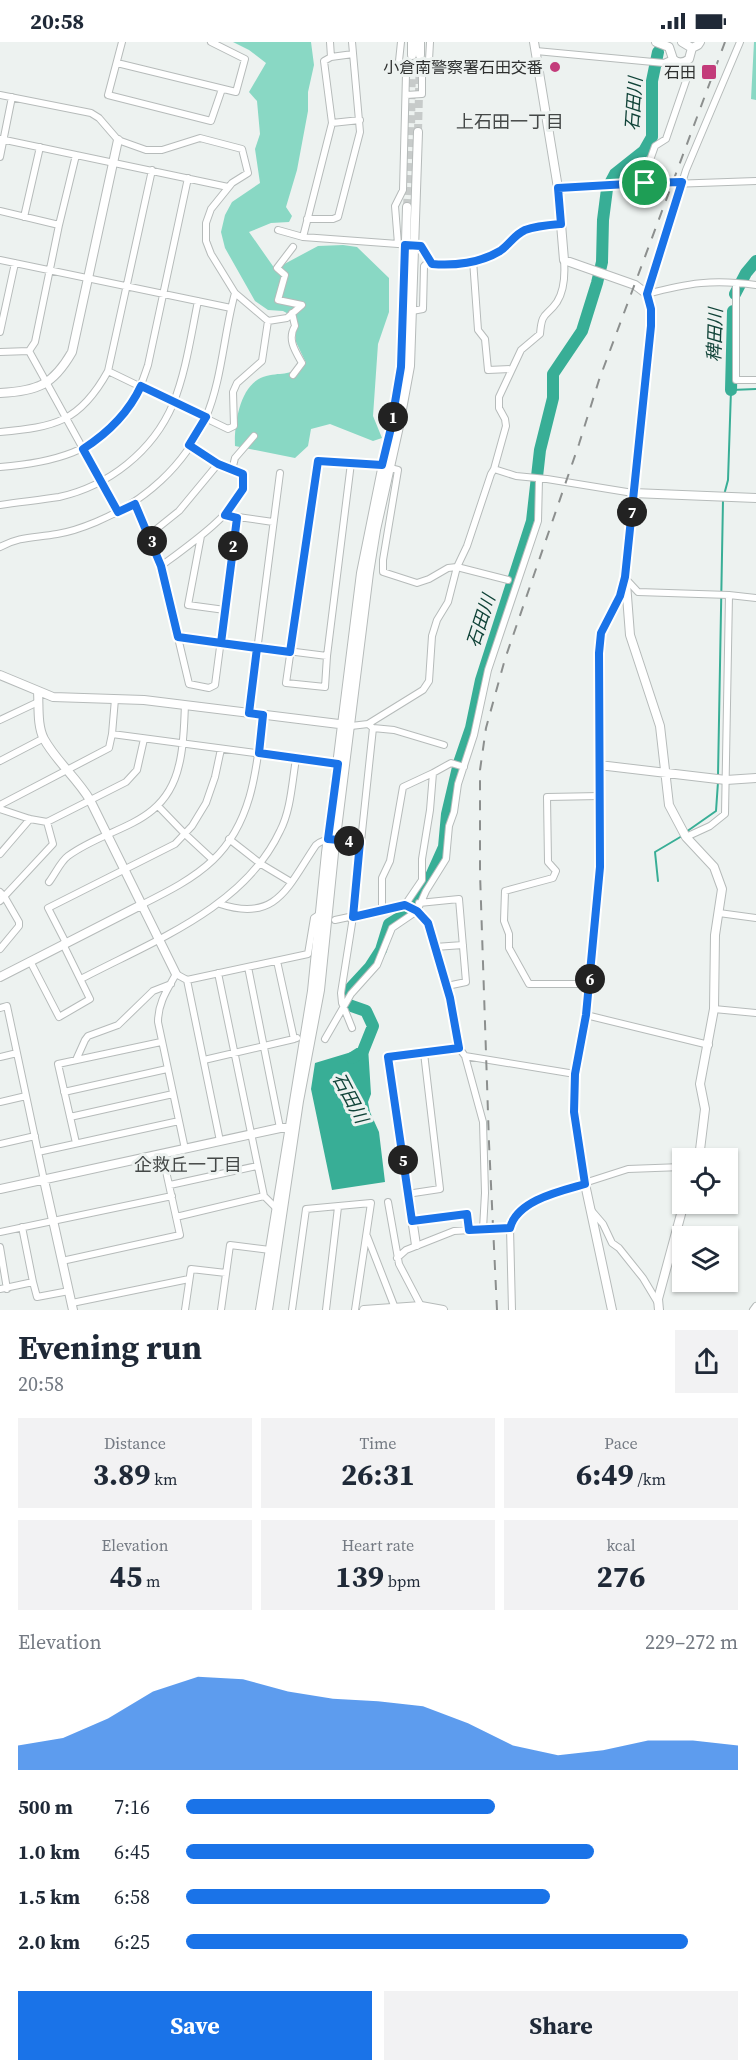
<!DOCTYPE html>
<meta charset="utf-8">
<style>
:root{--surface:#fff;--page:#f2f2f3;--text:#1f2937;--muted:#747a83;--accent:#1a73e8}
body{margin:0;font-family:"Source Serif 4","Noto Sans JP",serif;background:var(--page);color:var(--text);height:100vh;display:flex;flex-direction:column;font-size:22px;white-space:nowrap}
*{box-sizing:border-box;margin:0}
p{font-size:20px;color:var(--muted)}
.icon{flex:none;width:33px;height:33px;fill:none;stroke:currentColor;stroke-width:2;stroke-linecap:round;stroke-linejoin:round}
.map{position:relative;height:1268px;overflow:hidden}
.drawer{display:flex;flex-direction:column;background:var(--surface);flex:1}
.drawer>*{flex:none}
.buttons{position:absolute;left:672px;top:1106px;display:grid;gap:12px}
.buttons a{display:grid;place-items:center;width:66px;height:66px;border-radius:0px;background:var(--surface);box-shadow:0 2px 4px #0004;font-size:30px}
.pin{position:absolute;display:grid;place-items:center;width:51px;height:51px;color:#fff;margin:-26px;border:3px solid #fff;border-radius:50%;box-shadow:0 2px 6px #0007}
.km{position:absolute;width:30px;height:30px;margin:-15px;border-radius:50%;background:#222;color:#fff;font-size:16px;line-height:30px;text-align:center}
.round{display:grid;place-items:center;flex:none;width:63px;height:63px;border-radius:0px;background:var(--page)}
.head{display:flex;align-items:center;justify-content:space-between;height:102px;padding:0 18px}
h1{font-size:33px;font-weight:700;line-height:45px}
.stats{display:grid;grid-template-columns:repeat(3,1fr);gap:9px;height:102px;padding:6px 18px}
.stats div{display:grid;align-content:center;border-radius:0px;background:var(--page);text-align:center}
.stats b{font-size:30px;font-weight:700}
.stats small{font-size:16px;font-weight:400}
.stats p{font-size:16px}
.chart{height:168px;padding:12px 18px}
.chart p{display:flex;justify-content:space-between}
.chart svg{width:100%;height:108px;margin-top:6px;fill:var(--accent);opacity:.7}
.primary-button{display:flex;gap:12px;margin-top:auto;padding:12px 18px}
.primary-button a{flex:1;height:69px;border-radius:0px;background:var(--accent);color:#fff;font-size:24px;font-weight:700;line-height:69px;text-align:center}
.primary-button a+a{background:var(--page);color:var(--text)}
ul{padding:0 18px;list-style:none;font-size:20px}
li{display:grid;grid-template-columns:96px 72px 1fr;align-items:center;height:45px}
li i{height:15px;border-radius:8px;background:var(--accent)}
.status{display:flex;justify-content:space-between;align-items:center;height:42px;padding:0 30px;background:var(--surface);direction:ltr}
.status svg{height:16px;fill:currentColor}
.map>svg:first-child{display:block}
.green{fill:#89d8c4}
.water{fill:#38ae96}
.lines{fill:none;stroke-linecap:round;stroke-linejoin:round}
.stream{stroke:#38ae96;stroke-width:2}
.river{stroke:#38ae96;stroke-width:12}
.secondary-tunnel{stroke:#c7cbca;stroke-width:8;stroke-dasharray:8 4;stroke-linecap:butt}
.street-casing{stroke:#b6bbba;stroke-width:8}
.secondary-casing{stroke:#b6bbba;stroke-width:10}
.street{stroke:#fff;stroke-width:6}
.secondary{stroke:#fff;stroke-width:8}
.rail{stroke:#8c8f8e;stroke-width:2;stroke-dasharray:10 10;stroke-linecap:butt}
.street-bridge-casing{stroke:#b6bbba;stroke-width:8;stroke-linecap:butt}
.street-bridge{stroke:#fff;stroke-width:6}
.route-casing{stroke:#fff;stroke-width:12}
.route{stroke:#1a73e8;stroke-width:8}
.poi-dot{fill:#c33b7a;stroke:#edf2f0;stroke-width:2}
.labels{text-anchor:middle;stroke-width:6;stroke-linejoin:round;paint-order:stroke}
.poi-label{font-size:16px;fill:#2f3130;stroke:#edf2f0;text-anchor:end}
.water-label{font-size:18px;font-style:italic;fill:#104338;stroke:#edf2f0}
.neighbourhood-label{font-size:18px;fill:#444847;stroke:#edf2f0}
</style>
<div class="status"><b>20:58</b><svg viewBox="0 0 49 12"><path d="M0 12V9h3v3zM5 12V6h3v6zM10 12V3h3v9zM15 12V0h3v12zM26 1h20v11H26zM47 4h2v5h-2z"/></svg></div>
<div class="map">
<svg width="756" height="1268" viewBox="0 0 756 1268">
<rect width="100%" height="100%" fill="#edf2f0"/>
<path class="green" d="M233,0H311L314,23L308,50V69L297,128L286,165L292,174L289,180L271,181L249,190L275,227L318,204L343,203L357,205L389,236V270L378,302L373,374L382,396L373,399L330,382L311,387L308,404L295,416L235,404C234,382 240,343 263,335C282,329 287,336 306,321L296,300L294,275L283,269L268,268L255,259L225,206L221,190L225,173L232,160L260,141L255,107L260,92L257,59L249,50L266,21L249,8Z
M754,0H756V58L751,57Z"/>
<path class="water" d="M368,1005L371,1052L368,1060L370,1070L379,1090L385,1140L332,1148L311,1047L315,1021Z"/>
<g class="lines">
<path class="stream" d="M724,453L728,438L731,348L756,347
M718,734L723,458
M686,790L716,769L718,740
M658,839L655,810L682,794"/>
<path class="river" d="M735,252L746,231L756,219
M731,348L733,269
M352,1016L363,1009L373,984L366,969L346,962V951L370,925L381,908L389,882L407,871L431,834L444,805L447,772L459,721L471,686L481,638L532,479L540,408L553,356V332L582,289L597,241L602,220L603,178L607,147L615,132L644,109L652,95V39L658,10"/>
<path class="secondary-tunnel" d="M418,90L420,13
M407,165L411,91L412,13"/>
<g class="street-casing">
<path id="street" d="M122,0L108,53L211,79L222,47
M330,0L331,15L353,12
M401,0L399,19L406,32L403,148L395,164L398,202L421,204L432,222L452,224L488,214L499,209L524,189L537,185L561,182
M536,9L664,21L673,17
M331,15L324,19L332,81L360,78
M117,21L236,50L245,17L211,0
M0,53L91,71L99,76L118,98L146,108H162L200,96L242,107L248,131L232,141L211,167L206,181V199L211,212L235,251L268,279L262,319L237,341L233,350L234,384L228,387L108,329
M406,53L422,52V29L429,18L430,0
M0,97L228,145
M0,115L12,55
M645,141L643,138L655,104L666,97L688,33L684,20
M558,146L756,139
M0,169L59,183
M24,175L40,105
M307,177H333L338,175L360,90L352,0
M278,188L303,195L332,81
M303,195L398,202
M0,218L231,266
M473,218L478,288L485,297L488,328L512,327
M736,241V338H756
M647,252L686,128L740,0
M647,252C688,241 713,237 756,243
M412,269L423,267L424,224L430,218
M292,271L295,284C287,297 295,309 302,321L293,333
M268,279L287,276L302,263L278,258L285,233L277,226L293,205
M0,290L15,221
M29,309L35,300L59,183L76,113
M29,309L118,470
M0,310L29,309
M0,390C55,385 80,380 108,329L152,128
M351,421L327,614L325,645L286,641L318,419L382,423
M0,425C51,421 99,410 130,366C138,353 143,338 148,323L188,136
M390,426L398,428L383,518V530L417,541L429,537L448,526L457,525L508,538
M494,427L516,434L547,437L633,451
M232,428L235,416L254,394
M135,462L161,524L189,642L209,646L215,643L237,476
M0,463C20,460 40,458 59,455C109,444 153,409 173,362C186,330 191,293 198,259
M224,473L273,480
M149,493L179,469L218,422
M201,494L188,563L225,568
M0,505C20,494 35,496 57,492C70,490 84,485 96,480C144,460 185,424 206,375C222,338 224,290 235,251
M161,524C181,509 238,469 243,446C244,442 243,436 243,432L218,422L189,403
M625,536L638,550L729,553L756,556
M178,595L327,614
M249,671L280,431
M0,678L38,660
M351,684L368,682L423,648L429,639L432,594L437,578L448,560L457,525L467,504L491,432L494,427L506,384L505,377L499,366V355L521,308L540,292C542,268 546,276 557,260C564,249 565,231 564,218
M373,686L394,688L444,703
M112,692L338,722
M0,719L44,696
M433,731L451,721L464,725
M0,763L109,706L112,692L115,657
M158,764L185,792L213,818
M0,767L30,777L47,780L126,740L137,728L144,697
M686,795L710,784L725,772L729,553
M229,797L261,822L291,840
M0,812L30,777
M49,840C55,832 61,819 68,814C110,783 165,785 179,723C184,704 184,683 185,663
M0,850L4,854L19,880V884L0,907
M0,859L53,802L47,780
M419,861L459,857L466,940L447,944
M143,862C167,850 193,837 213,818C253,780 257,724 263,673
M220,862C277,881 288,844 316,803C328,793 345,798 360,800
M382,868V836L390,819L403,745L433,731L430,768L422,817V838L405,863
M719,871L756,876
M335,878L405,863L417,869L427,881L450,956L459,1006L465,1014L575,1032
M66,901L48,866L175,802L192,784L206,761L215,735L221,707
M435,905L463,903
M30,919L59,975L90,957L63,902
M277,919L294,997L297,996
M248,925L280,1086
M218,931L264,1154L276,1166
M81,937C153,899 244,866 280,789C291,768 292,740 296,717
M187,938L220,1099
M589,942H529L509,906V892L504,879L505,849L553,836L556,829L548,820L547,755L600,754
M0,966L7,964L44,1138
M714,967L756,971
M586,973L709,1003
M352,986L342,961L341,951L353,875L373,686L368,682
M325,997L351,952L377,923L392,886L417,869L426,849L446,817L449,784L454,770L458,742L474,693L488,628L538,479L539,437
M465,1014L483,1080L485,1151L483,1187
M0,1015L17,1011
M76,1018L85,998L88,994L118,983L153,949L171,942
M204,1018L294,997
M64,1050L167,1027
M0,1060L26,1054
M70,1075L173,1052
M76,1101L58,1022L161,1000
M0,1102L35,1094
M185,1107L158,980C158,961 167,948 176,932L187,938L308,912L314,876L320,872
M38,1110L179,1079
M170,1143L257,1124
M407,1152L440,1147L424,1011L459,1006
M388,1160L399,1222L421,1264
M591,1168L603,1182L612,1201L619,1206L643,1236L658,1261
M176,1175L264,1154
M412,1179L467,1172L469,1188
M0,1190L172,1154
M367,1194L395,1266
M0,1205L7,1247
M397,1216L406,1208L454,1189L486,1187
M62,1219L180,1193L162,1111
M33,1240L37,1255L69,1249
M0,1247L33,1240L22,1185
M72,1261L189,1237
M185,1268L191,1227L226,1231
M221,1268L230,1203L270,1208
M292,1268L306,1167L371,1161L355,1268
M326,1268L338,1165
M512,1268L510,1186L512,1177L516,1173L547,1153L628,1127L682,1125
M753,1268L756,1264"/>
</g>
<g class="secondary-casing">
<path id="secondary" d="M534,0L558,146L564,218L635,243L647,252L651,267V284L625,535L620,554L601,591L599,611L600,825L586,973L575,1032L574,1070L585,1142L612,1268
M656,0L669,5L673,17C678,22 684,21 689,17L692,6
M682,0L692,6
M692,6L698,3L700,0
M412,13V0
M420,13V0
M0,351C38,349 53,343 72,310L118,98
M633,451L756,456
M626,541L630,593L660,684L669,763L686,795L714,825L722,847L715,893L714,967L700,1042L705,1067L699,1116
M0,633L53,655L144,658L347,683
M38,650C39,664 37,684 44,697C56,719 77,736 90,758L176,932
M599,723L726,738L756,736
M0,935L143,862
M44,1138L73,1268
M0,1147L280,1086H292
M416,1203L388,1015L424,1011
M260,1268L312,949L326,811L361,531L399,343L403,298L407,165
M268,1268L299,1059L320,948L334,811L369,531L376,488L398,389L410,324L418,90
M364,1268L421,1264L443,1268
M659,1268L658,1257L684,1161"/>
</g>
<use href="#street" class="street"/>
<use href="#secondary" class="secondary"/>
<path class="rail" d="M497,1268L489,1101L480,831V728L486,686L505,617L579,402L599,338L725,0"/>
<g class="street-bridge-casing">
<path id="street-bridge" d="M486,1187L500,1186"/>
</g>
<use href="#street-bridge" class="street-bridge"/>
</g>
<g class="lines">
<g class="route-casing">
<path id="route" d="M645,141L558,146L561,182C549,183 536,184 525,188C514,193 509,203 500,209C480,221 454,224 432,222L421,204L405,203L401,325L390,390L382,423L318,419L290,610L221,601L237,476L225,473L243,447V432L218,422L189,403L206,375L141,344C128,372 108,391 83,407L118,470L135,462L161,524L178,595L257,606L249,671L263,673L259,711L338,722L328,797L360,800L353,875L405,863L417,869L428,881L450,956L459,1006L388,1015L412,1179L467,1172L469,1188L510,1186C517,1158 561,1149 585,1142L574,1070L575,1032L586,973L600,825L599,611L601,591L620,554L625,535L651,284V267L647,252L682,140L645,141"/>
</g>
<use href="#route" class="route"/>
</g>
<g class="poi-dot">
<circle cx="555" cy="25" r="6"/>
<rect x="701" y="22" width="16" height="16" rx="3"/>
</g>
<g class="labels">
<g class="poi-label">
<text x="543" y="31">小倉南警察署石田交番</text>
<text x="696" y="36">石田</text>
</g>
<g class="water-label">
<text transform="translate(634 62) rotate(-86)" y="6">石田川</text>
<text transform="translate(715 293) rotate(-88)" y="6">稗田川</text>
<text transform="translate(481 579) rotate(-72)" y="6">石田川</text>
<text transform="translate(350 1056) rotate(62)" y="6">石田川</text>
</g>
<g class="neighbourhood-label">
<text x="510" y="86">上石田一丁目</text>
<text x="188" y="1129">企救丘一丁目</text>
</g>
</g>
</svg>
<div class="buttons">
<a><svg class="icon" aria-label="locate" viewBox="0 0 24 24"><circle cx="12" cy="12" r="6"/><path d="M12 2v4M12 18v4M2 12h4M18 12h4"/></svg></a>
<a><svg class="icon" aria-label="layers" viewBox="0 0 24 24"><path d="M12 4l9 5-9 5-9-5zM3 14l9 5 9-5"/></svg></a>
</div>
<div class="pin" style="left:645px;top:141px;background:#1e9e55"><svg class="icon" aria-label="arrive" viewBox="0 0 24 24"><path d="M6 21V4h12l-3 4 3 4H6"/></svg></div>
<b class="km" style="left:393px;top:375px">1</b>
<b class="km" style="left:233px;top:504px">2</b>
<b class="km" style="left:152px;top:499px">3</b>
<b class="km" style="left:349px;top:799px">4</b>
<b class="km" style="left:403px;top:1118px">5</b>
<b class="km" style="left:590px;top:937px">6</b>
<b class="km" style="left:632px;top:470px">7</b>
</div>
<section class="drawer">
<div class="head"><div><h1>Evening run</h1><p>20:58</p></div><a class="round"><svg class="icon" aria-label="share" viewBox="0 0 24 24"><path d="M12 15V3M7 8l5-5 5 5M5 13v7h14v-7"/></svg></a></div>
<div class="stats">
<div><p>Distance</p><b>3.89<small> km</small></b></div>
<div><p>Time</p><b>26:31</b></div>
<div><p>Pace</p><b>6:49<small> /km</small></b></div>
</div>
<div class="stats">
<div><p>Elevation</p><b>45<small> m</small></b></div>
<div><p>Heart rate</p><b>139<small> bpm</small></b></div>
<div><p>kcal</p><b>276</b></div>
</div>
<div class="chart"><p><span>Elevation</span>229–272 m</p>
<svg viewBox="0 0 160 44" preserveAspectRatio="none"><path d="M0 44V34L10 31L20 23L30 12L40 6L50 7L60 12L70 15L80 16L90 18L100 25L110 34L120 38L130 36L140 32L150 32L160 34V44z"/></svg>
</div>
<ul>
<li><b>500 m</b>7:16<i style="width:56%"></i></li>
<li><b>1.0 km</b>6:45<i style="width:74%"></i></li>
<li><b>1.5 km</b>6:58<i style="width:66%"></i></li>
<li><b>2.0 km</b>6:25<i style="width:91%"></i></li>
</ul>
<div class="primary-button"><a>Save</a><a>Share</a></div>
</section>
